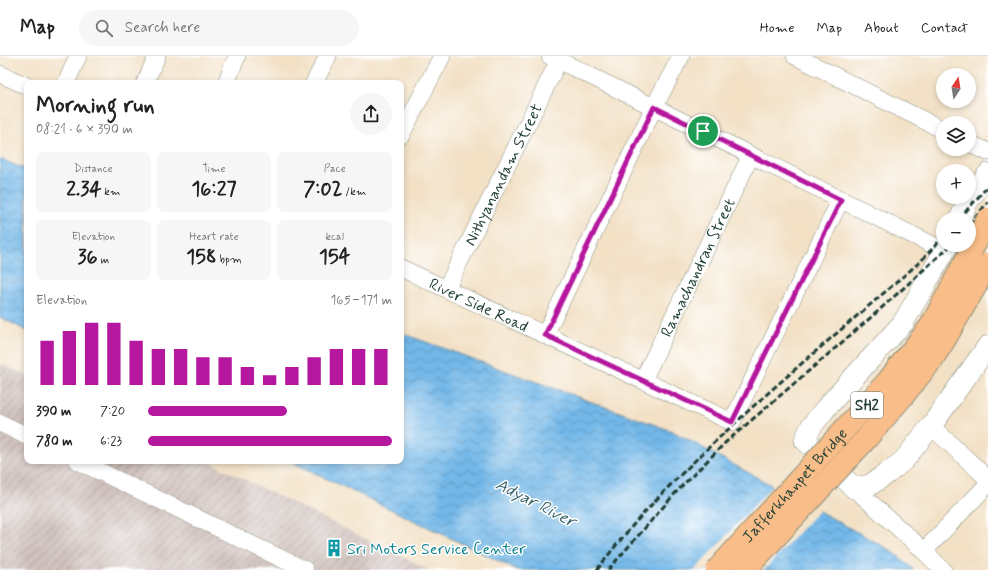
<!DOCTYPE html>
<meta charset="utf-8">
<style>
:root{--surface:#fff;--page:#f6f6f6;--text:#222;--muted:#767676;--line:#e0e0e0;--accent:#b5179e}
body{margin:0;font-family:Mynerve,sans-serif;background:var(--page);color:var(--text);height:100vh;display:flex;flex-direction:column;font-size:15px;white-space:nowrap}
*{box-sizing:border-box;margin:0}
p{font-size:13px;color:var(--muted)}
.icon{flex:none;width:22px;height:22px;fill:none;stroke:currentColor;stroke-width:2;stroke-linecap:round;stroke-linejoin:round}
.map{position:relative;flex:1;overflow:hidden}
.drawer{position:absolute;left:24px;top:24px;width:380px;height:384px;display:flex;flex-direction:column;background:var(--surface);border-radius:8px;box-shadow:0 2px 6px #0003}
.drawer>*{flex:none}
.needle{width:26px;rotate:12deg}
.fabs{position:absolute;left:936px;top:12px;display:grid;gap:8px}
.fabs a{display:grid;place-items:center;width:40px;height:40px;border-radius:50%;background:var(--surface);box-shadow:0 2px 6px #0003;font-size:20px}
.pin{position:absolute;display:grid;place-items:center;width:34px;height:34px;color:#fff;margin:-17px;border:2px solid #fff;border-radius:50%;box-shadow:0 1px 4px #0007}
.round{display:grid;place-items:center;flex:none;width:42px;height:42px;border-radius:21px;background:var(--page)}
.headline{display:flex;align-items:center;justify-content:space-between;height:68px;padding:0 12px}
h1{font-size:22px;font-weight:700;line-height:30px}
.stats{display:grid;grid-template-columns:repeat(3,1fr);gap:6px;height:68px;padding:4px 12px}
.stats div{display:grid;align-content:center;border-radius:8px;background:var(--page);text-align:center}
.stats b{font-size:20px;font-weight:700}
.stats small{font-size:11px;font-weight:400}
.stats p{font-size:11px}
.chart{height:112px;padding:8px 12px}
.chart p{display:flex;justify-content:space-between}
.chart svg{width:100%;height:72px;margin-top:4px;stroke:var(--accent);stroke-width:6}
ul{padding:0 12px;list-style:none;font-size:13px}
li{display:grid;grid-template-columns:64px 48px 1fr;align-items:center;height:30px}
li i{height:10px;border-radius:5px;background:var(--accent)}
header{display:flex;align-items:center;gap:24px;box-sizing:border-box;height:56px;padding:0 20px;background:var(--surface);border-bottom:1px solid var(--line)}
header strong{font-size:19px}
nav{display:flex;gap:22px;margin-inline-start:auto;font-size:14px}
.search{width:280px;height:36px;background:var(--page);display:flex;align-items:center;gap:10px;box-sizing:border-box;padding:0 14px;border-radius:22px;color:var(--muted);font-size:15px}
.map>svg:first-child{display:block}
.industrial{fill:url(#industrial-furrows)}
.water{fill:url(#water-waves);stroke:#487a8e}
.pier{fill:#f3e1c6}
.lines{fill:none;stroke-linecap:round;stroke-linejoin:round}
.minor-casing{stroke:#898f7d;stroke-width:18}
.tertiary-casing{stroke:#898f7d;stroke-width:22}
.minor{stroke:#fff;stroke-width:17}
.tertiary{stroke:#fff;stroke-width:21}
.rail{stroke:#1f3d34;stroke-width:3;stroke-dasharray:6 3;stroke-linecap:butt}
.primary-bridge-casing{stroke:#898f7d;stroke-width:24;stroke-linecap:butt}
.primary-bridge{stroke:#f8bd88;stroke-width:22}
.route-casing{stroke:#fff;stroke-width:8}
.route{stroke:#b5179e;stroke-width:5}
.labels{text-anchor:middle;stroke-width:3;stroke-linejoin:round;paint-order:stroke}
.shield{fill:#fff;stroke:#627771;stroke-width:1}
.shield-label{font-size:15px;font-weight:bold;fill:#1f3d34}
.street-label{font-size:16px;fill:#1f3d34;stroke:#fff}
.culture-label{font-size:16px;fill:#0d838f;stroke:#fff;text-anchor:start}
.water-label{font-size:17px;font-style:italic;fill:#38626a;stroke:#fff}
</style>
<header>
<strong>Map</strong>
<div class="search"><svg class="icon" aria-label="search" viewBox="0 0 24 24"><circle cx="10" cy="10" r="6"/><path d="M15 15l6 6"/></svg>Search here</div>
<nav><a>Home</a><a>Map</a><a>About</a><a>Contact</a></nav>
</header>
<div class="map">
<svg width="988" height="514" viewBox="0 0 988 514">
<defs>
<pattern id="industrial-furrows" width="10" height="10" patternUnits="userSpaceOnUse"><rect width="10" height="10" fill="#cfc0bb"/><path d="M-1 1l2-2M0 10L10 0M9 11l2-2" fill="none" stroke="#a79d99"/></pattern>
<pattern id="water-waves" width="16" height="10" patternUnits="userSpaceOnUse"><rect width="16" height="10" fill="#72b7e8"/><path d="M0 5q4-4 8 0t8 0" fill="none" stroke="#5d96bd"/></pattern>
</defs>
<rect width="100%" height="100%" fill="#fff"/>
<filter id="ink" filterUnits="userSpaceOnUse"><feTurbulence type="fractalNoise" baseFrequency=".025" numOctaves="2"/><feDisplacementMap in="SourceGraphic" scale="8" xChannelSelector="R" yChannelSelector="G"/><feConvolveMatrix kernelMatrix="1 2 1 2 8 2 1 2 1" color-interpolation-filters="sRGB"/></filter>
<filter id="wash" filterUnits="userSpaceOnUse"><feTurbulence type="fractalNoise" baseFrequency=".012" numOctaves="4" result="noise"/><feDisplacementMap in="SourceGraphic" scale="16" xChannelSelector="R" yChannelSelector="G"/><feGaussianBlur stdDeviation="0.9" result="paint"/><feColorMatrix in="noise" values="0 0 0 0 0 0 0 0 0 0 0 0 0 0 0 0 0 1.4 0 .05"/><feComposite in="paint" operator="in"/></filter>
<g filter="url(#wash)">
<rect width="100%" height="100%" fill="#f3e1c6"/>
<path class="industrial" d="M0,308L27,319V405H207L429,514H0Z"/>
<path class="water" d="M0,103L27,114V275L0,261Z
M401,277L672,375L892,495L914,514H517L290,405H401Z"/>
<path class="pier" d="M774,428L820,453L764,514H695Z"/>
</g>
<g filter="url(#ink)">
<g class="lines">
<g class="minor-casing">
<g id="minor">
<path d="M550,0L945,195"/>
<path d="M795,0L943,74"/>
<path d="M0,18L27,30"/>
<path d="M66,27L78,0"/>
<path d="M145,27L157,0"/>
<path d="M226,27L237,0"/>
<path d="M314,27L328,0"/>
<path d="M401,79L442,0"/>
<path d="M969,87L988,96"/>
<path id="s1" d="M401,212L732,366L841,143"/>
<path id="s2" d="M446,233L559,4"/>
<path d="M545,279L654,51L681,0"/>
<path id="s3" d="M643,324L751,99"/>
<path d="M0,367L27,380"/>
<path d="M931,370L988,423"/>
<path d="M78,405L305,514"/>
<path d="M854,432L924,495L943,514"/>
<path d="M924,495L988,428"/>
</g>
</g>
<g class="tertiary-casing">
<path id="tertiary" d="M960,163L968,145L988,118
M948,189L903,267L825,353L811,371L805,384L854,432L870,429L888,417L904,404L931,370L988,290"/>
</g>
<use href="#minor" class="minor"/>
<use href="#tertiary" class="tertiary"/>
<path class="rail" d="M959,163L988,130
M969,169L988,146
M597,514C633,465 676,422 720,381C785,320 854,263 921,205L943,181
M608,514L679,433L725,387L876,257L951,189"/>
<g class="primary-bridge-casing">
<g id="primary-bridge">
<path id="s4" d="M717,514L888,325L931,270L988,163"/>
<path d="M745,514L866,383L902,341L931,305L945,283L988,208"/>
</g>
</g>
<use href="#primary-bridge" class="primary-bridge"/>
</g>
</g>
<g class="lines" filter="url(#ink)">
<g class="route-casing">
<path id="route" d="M654,51L841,144L732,366L545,279Z"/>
</g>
<use href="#route" class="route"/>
</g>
<defs>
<g id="building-bare" transform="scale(1.38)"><path d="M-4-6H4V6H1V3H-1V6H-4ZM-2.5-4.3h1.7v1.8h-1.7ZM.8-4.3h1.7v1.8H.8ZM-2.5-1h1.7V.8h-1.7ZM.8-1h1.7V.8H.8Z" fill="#0f9aa8" stroke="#fff" stroke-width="2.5" paint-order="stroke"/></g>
</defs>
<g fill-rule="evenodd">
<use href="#building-bare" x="334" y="492"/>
</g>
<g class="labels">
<rect class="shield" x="851" y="336" width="32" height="26" rx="3"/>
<g class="shield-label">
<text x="867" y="354">SH2</text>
</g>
<g class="street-label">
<text dy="6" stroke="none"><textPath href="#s2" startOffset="128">Nithyanandam Street</textPath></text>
<text dy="6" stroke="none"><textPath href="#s3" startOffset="125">Ramachandran Street</textPath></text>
<text dy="6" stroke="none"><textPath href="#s1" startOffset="86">River Side Road</textPath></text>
<text dy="6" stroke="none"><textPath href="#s4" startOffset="115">Jafferkhanpet Bridge</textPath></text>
</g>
<g class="culture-label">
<text x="347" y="498">Sri Motors Service Center</text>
</g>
<g class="water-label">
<text transform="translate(536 446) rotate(27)" y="6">Adyar River</text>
</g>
</g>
</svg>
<div class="fabs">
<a><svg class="needle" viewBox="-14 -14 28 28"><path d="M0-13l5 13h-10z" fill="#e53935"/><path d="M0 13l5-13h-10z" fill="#767676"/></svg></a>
<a><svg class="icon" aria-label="layers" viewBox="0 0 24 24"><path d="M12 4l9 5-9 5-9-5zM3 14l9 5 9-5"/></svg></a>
<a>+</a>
<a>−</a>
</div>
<div class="pin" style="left:703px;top:75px;background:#1e9e55"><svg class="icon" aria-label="arrive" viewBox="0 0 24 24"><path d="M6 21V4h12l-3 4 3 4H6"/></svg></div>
<section class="drawer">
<div class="headline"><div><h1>Morning run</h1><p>08:21 · 6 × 390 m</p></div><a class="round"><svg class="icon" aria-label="share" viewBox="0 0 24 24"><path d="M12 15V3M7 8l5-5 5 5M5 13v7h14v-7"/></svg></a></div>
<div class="stats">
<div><p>Distance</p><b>2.34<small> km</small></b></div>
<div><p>Time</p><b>16:27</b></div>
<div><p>Pace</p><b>7:02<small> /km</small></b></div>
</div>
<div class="stats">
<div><p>Elevation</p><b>36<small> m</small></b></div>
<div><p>Heart rate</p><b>158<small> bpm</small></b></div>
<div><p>kcal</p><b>154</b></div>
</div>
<div class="chart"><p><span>Elevation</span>165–171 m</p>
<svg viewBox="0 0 160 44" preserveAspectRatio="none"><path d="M5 44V17M15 44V11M25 44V6M35 44V6M45 44V17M55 44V22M65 44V22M75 44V27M85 44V27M95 44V33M105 44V38M115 44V33M125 44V27M135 44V22M145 44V22M155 44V22"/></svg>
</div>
<ul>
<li><b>390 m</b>7:20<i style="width:57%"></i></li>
<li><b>780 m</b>6:23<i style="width:100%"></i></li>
</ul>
</section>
</div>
